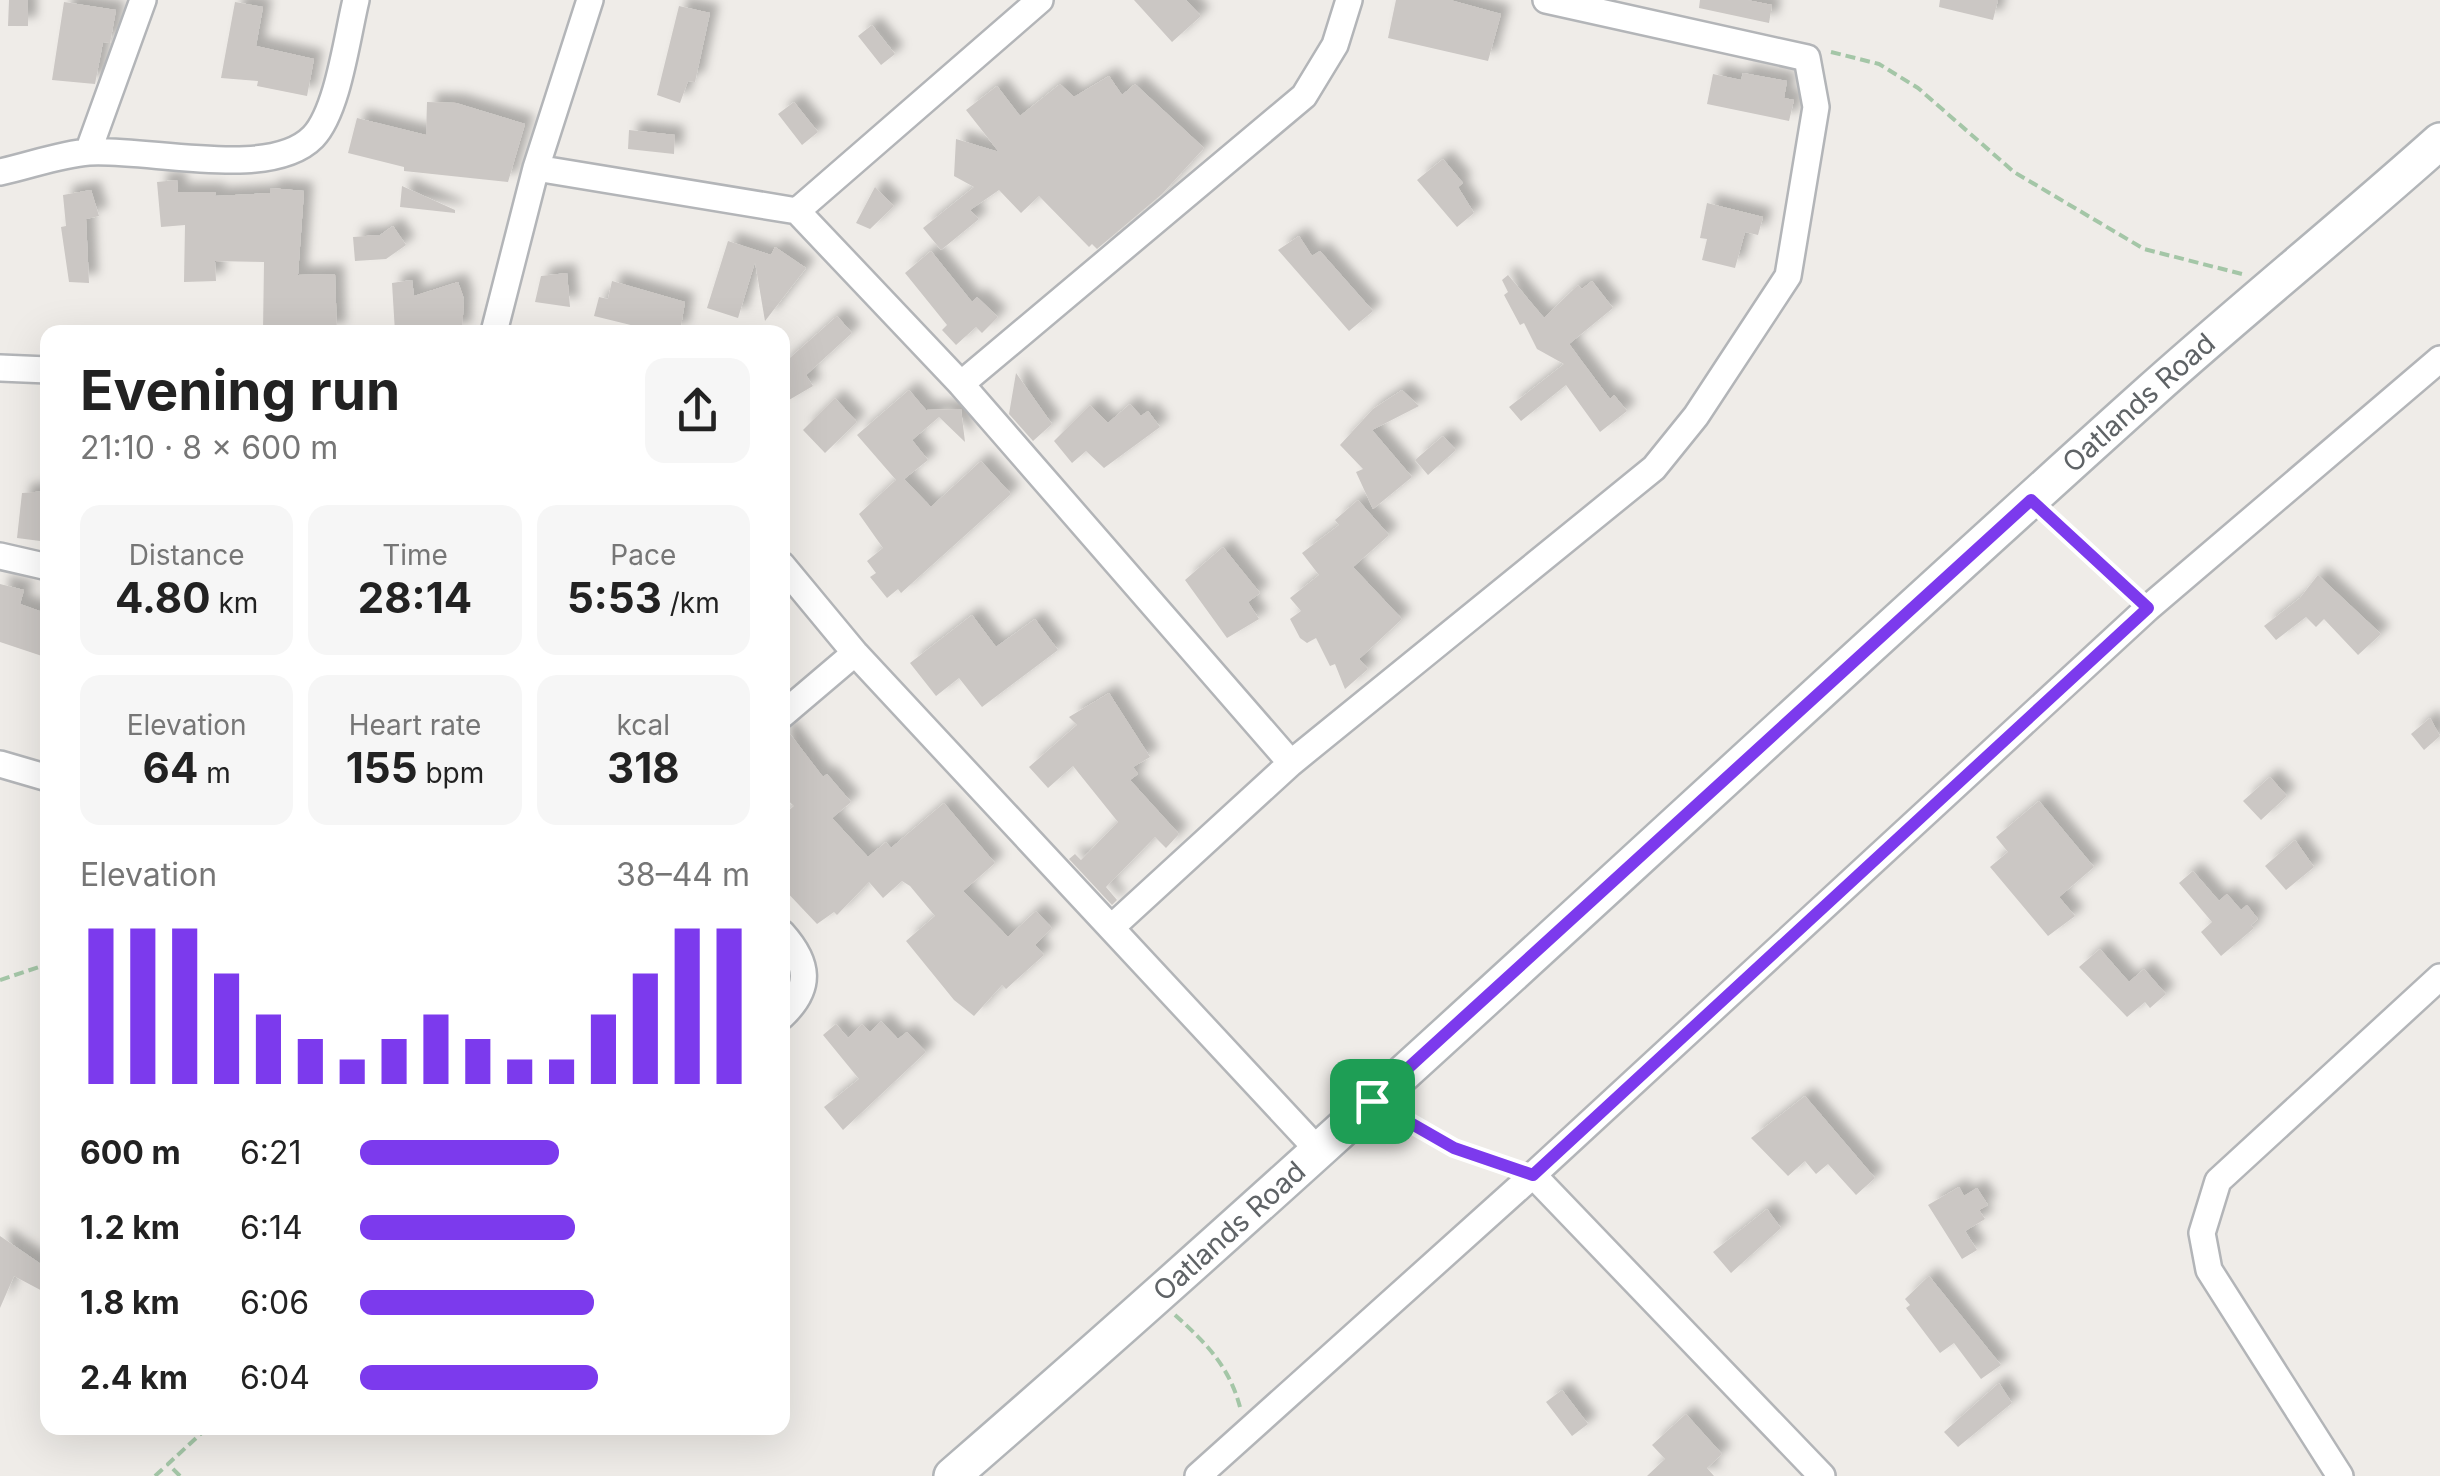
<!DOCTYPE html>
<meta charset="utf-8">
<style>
:root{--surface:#fff;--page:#f6f6f6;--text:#222;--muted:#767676;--accent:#7c3aed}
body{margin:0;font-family:Inter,sans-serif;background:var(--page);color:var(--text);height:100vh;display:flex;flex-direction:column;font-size:38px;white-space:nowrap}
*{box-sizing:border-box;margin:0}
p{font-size:32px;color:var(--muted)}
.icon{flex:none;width:55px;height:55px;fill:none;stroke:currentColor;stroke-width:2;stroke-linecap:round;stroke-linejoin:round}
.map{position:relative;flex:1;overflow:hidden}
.details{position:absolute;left:40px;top:325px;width:750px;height:1110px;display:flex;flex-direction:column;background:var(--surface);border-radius:20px;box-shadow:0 10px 40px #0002}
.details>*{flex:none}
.pin{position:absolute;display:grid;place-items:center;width:85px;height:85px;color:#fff;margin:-42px;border-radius:20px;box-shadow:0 5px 15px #0006}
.round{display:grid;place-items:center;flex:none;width:105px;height:105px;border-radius:20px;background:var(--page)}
.headline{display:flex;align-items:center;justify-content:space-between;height:170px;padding:0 40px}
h1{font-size:55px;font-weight:700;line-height:75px}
.stats{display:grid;grid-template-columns:repeat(3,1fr);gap:15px;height:170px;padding:10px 40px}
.stats div{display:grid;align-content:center;border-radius:20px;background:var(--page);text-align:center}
.stats b{font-size:42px;font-weight:700}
.stats small{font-size:28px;font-weight:400}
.stats p{font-size:28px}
.chart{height:280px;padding:20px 40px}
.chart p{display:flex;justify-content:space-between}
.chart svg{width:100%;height:180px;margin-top:10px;stroke:var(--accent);stroke-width:6}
ul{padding:0 40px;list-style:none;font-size:32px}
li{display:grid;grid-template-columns:160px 120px 1fr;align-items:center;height:75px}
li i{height:25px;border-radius:12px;background:var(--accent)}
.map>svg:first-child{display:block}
.building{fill:#cbc7c4;filter:url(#shadow)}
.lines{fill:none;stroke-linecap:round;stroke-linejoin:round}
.street-casing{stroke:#b3b5b8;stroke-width:30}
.secondary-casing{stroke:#b2b5b8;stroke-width:40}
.path{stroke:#a4c6a7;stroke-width:4;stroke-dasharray:10 5;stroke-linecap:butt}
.street{stroke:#fff;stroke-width:25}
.secondary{stroke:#fff;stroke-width:35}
.route-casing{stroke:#fff;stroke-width:20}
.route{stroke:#7c3aed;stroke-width:12}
.labels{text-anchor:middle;stroke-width:8;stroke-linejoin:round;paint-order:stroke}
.street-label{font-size:28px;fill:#5f6366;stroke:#fff}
</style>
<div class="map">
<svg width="2440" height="1476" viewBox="0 0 2440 1476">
<defs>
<filter id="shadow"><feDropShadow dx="9" dy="-9" stdDeviation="5" flood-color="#0004"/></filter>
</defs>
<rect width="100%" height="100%" fill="#efece8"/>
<path class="building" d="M9,0H28V26H8Z
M1134,0H1186L1201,16L1172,42Z
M1396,0H1450L1501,14L1488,61L1388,38Z
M1700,0H1747L1772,5L1769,23L1699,8Z
M1940,0H1998L1993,20L1939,7Z
M64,2L116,10L110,43L103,42L95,84L52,80Z
M235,2L263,7L256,46L314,59L307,96L257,86L258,81L221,78Z
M679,6L710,13L695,82L688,81L680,103L657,95Z
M872,25L895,54L881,65L858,36Z
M1743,73L1787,81L1784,98L1794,100L1789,121L1707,104L1713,74L1741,80Z
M1109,76L1122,95L1135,84L1204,148L1162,194L1097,249L1092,244L1089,247L1039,196L1021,213L999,190L970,210L979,219L941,250L923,228L974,187L954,176L956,139L999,152L966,110L997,86L1020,116L1060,84L1074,97Z
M427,102L456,103L525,124L508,182L404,171V167L348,153L357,118L426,135Z
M794,102L818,132L802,145L778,114Z
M629,130L675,135L674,154L628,149Z
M1443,159L1463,183L1458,187L1474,213L1457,227L1417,180Z
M177,180L178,192H216L215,196L270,193V188L304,191L298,275L335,274L337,332H263L264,262L215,261L216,281L184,282L185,225L161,227L157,182Z
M402,186L455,210V213L400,207Z
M875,187L894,206L870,229L856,223Z
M91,190L99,216L86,219L89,283L69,282L61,227L66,226L63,195Z
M1707,203L1763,217L1758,235L1745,232L1735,268L1702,260L1707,239L1700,238Z
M393,226L406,245L386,259L355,261L353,237L380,235Z
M1299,236L1312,256L1320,251L1373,311L1349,331L1278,250Z
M728,241L771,255L775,247L806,268L765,321L755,262L738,318L707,308Z
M931,251L972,302L977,297L998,317L982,333L976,327L956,345L942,330L947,325L905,273Z
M567,273L570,307L535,302L541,276Z
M1508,275L1544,318L1578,285L1582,289L1592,281L1613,308L1569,344L1610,399L1614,395L1627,411L1600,432L1566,385L1521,421L1509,407L1564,364L1537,349L1524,323L1520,325L1504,295L1508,292L1502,280Z
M412,280L414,296L458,282L464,299L462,332H395L392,283Z
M612,281L685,302L680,332H642L643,328L594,316L599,297L608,299Z
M837,316L852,333L806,375L813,386L782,404V365Z
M1016,373L1052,424L1033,441L1009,414Z
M909,390L926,410L961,409L965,442L939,417L912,440L928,460L904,479L931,507L981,461L1011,494L901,593L898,589L887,598L870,577L876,573L867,561L883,548L859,514L896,480L857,435Z
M1402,390L1419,406L1372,430L1412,477L1373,509L1356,472L1363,469L1340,445L1373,409Z
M835,398L857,422L825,453L803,430Z
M1130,404L1141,416L1148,411L1160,427L1104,468L1086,451L1072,463L1054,441L1090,405L1108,423Z
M1443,436L1456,450L1428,475L1415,460Z
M48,491V542L17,538L22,493Z
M1358,500L1389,535L1353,567L1402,619L1359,659L1368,669L1345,689L1335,664L1330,666L1316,638L1307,643L1300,638L1290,619L1301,611L1290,598L1319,575L1302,553L1339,525L1335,520Z
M1223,547L1260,593L1248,602L1259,619L1227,638L1185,580Z
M2318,575L2381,634L2358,655L2324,619L2316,627L2306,617L2276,640L2264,626L2300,598Z
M0,584L24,590L20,604L48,614V658L0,642Z
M972,615L996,647L1035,619L1058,650L982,707L959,678L936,696L910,663Z
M1109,693L1150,757L1133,767L1138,774L1130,780L1179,834L1166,848L1155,837L1106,887L1117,900L1112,905L1069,859L1075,854L1081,860L1118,822L1073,766L1048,788L1029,767L1077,725L1069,717Z
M2430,718L2440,736L2424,750L2411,734Z
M787,730L823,777L827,774L851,802L832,818L868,857L886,842L891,848L944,803L995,863L963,891L1008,937L1036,911L1052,928L1035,945L1044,955L1006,989L1002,985L974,1016L954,1000L906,941L935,916L910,886L902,881L883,898L869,882L837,915L834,912L817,924L782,887V816L794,806L782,795V731Z
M2270,777L2287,796L2261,820L2243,801Z
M2039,801L2094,867L2059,897L2075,916L2048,936L1990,867L2008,852L1996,837Z
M2295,840L2314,867L2286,890L2265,866Z
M2193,871L2219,901L2227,894L2241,910L2247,905L2258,919L2251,925L2254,928L2221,956L2201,932L2212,922L2179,883Z
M2100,949L2129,982L2144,969L2166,994L2150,1008L2145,1002L2127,1017L2079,967Z
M881,1021L898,1039L907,1032L926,1052L843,1130L824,1107L859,1079L823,1035L836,1024L848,1038L862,1024L870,1032Z
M1805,1096L1875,1178L1856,1195L1828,1164L1816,1174L1805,1161L1788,1176L1751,1138Z
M1959,1187L1964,1196L1977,1188L1988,1205L1979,1210L1985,1219L1965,1231L1977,1250L1962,1259L1928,1205Z
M1767,1209L1781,1228L1731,1273L1713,1252Z
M0,1236L48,1269V1294L14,1276L0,1308Z
M1929,1276L2001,1365L1981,1379L1954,1343L1940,1353L1906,1308L1910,1305L1905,1299Z
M1999,1383L2012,1403L1958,1447L1944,1432Z
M1562,1390L1588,1424L1572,1436L1546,1402Z
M1686,1414L1722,1454L1707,1468L1714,1476H1647L1665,1459L1652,1445Z"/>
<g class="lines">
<g class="street-casing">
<path id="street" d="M88,152L143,0
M536,168L797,211L961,384L1291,763L1112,927
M0,172C29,166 60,154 89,152C148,148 270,181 313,137C338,111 347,37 356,0
M797,211L1040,0
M494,332L536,168L590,0
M0,368L48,370
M961,384L1304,96L1335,45L1349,0
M0,556L48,567
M782,565L855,653L1316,1148
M782,715L855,653
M1291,763L1654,468L1696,416L1788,276L1816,107L1807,58L1546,0
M0,764L48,778
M782,933C809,963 812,988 782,1016
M1533,1175L1822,1476
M1198,1476L1533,1175L2148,608L2440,359
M2340,1476L2209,1270L2202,1233L2218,1181L2440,977"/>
</g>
<g class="secondary-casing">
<g id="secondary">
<path id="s1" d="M952,1476C1359,1123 1750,751 2151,391C2246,306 2345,226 2440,141"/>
</g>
</g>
<path class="path" d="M1831,52L1879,64L1918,88L2014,172L2144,249L2242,274
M2052,520L2130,591
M0,980L48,964
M1398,1115L1455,1147L1507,1166
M1175,1315C1206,1343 1229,1366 1240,1407
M155,1476L166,1466
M180,1476L168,1464L207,1428"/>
<use href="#street" class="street"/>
<use href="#secondary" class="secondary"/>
</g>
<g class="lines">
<g class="route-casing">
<path id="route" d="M2031,500L2148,608L1533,1175L1454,1148L1372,1101Z"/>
</g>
<use href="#route" class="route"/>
</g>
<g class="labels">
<g class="street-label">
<text dy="10" stroke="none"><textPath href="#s1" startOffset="1600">Oatlands Road</textPath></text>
<text dy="10" stroke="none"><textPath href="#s1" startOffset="370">Oatlands Road</textPath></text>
</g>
</g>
</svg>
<div class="pin" style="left:1372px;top:1101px;background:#1e9e55"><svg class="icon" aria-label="arrive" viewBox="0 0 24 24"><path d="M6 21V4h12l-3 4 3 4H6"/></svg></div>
<section class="details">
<div class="headline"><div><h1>Evening run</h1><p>21:10 · 8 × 600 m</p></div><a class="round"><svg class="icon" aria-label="share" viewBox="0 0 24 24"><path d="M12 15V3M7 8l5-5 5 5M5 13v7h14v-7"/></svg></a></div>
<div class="stats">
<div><p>Distance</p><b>4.80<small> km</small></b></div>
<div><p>Time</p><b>28:14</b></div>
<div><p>Pace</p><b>5:53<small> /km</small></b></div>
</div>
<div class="stats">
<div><p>Elevation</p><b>64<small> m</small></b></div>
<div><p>Heart rate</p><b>155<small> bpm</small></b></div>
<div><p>kcal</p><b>318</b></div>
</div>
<div class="chart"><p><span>Elevation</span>38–44 m</p>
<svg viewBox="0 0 160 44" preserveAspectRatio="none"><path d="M5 44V6M15 44V6M25 44V6M35 44V17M45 44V27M55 44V33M65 44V38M75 44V33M85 44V27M95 44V33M105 44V38M115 44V38M125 44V27M135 44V17M145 44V6M155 44V6"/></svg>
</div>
<ul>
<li><b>600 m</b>6:21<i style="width:51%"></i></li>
<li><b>1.2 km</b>6:14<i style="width:55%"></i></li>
<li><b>1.8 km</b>6:06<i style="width:60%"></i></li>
<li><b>2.4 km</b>6:04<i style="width:61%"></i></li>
</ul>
</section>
</div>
